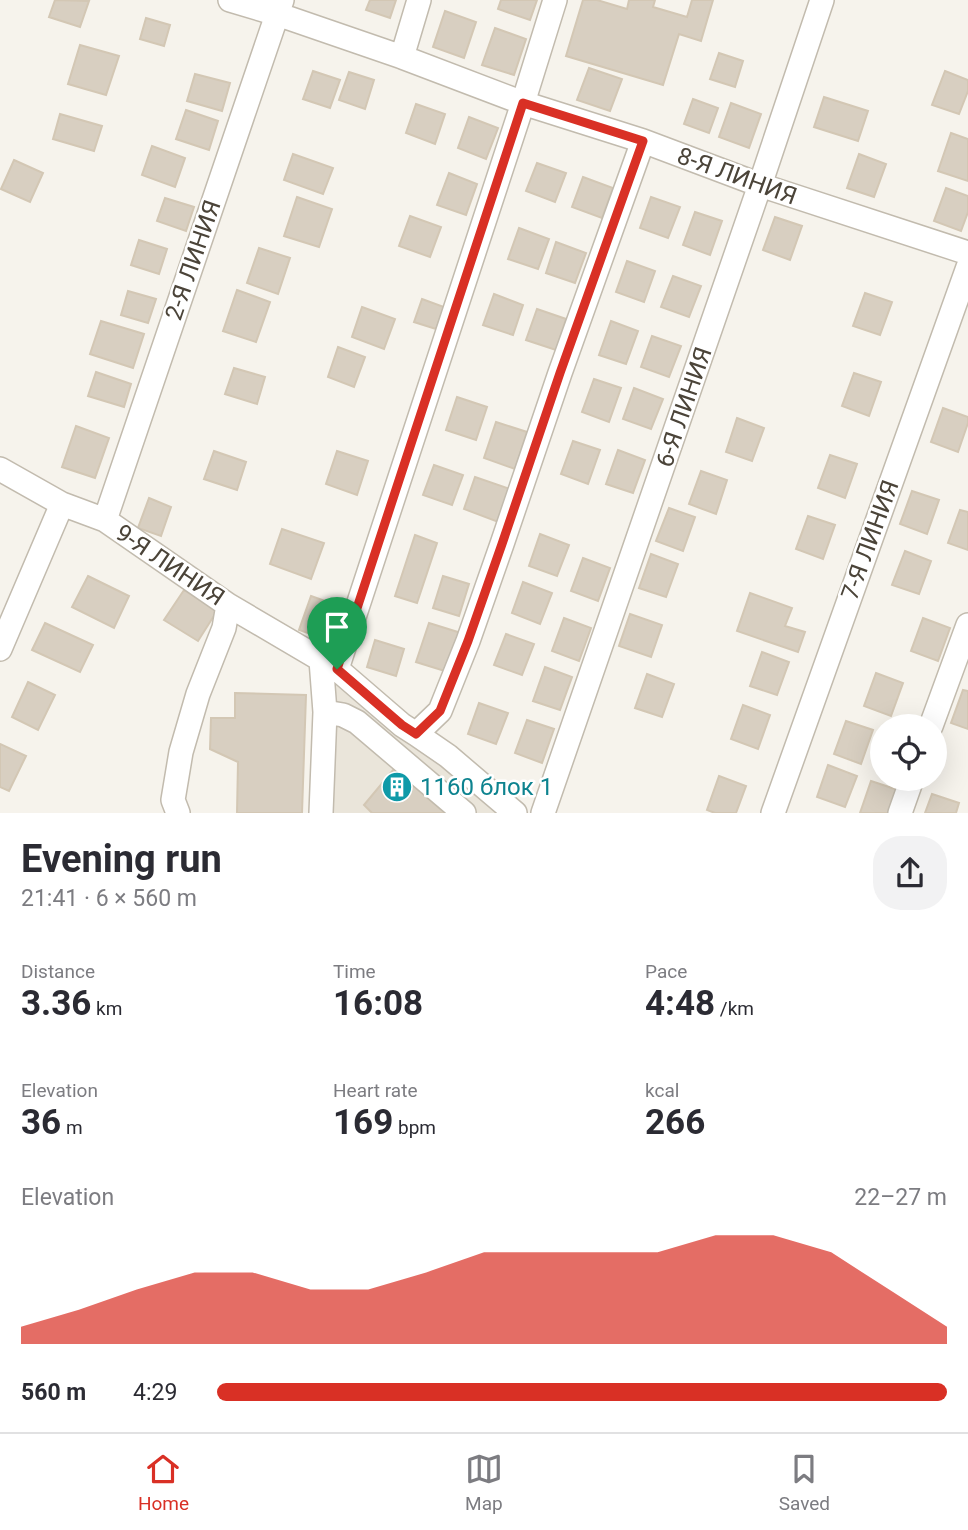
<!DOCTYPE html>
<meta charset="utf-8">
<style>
:root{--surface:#fff;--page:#f2f2f3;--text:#2b2b33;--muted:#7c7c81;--line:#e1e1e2;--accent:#d93025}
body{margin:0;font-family:Roboto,sans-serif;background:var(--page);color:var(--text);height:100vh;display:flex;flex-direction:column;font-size:26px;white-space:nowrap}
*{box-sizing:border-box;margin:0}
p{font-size:23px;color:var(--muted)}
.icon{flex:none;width:38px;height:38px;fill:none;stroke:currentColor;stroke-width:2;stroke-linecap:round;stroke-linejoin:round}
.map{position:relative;height:813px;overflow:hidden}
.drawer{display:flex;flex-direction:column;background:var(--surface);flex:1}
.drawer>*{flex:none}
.fabs{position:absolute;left:870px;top:714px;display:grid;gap:14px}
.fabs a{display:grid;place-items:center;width:77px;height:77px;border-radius:50%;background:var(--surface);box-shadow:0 7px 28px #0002;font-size:35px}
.pin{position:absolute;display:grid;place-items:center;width:60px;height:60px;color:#fff;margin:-72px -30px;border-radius:50% 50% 50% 0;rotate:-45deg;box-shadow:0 0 7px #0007}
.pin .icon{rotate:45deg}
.round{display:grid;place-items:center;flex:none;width:74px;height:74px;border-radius:28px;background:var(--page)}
.overview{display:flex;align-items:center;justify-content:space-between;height:119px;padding:0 21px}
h1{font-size:38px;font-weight:700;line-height:52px}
.metrics{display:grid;grid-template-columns:repeat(3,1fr);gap:10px;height:119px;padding:7px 21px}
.metrics div{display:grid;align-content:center}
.metrics b{font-size:35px;font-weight:700}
.metrics small{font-size:19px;font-weight:400}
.metrics p{font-size:19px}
.chart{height:196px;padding:14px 21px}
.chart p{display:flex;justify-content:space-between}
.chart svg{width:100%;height:126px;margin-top:7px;fill:var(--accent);opacity:.7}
ul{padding:0 21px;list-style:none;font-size:23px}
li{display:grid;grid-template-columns:112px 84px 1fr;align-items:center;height:52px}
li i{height:18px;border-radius:9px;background:var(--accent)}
.tabs{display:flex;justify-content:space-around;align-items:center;height:98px;border-top:2px solid var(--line);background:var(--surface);font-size:19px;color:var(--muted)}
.tabs a{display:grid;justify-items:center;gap:4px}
.tabs .current{color:var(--accent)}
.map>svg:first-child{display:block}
.residential{fill:#eae5da}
.building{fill:#d8cfc1;stroke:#d3c7b4;stroke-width:2}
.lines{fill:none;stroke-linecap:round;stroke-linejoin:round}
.minor-casing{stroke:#c2bbae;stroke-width:26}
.minor{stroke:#fff;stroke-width:23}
.route-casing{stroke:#fff;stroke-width:14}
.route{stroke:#d93025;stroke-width:9}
.labels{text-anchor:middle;stroke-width:5;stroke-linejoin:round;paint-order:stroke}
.street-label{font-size:24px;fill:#4b4439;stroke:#fff}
.culture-label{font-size:24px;fill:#0d838f;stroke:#fff;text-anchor:start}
</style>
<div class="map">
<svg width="968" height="813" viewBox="0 0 968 813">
<rect width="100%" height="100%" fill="#f6f3ec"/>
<path class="residential" d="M337,669L514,813H328Z"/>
<path class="building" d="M55,0L89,1L80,27L49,17Z
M370,0H396L390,18L366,10Z
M501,0H537L530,20L498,9Z
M583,0H597L627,9L629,0H655L653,7L687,17L692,0H713L701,41L679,34L663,85L566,56Z
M445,11L476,22L464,58L433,47Z
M146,18L170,25L164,46L140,39Z
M495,28L526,39L514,75L482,65Z
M80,45L119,56L106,95L68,84Z
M719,53L743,61L735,87L710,79Z
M589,68L622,79L610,111L577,100Z
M313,71L340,80L330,108L303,99Z
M945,71L968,80V91L959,114L932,105Z
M349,72L374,80L365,109L339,100Z
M195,74L230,83L222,111L187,101Z
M824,97L868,111L858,141L814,127Z
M693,99L718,108L709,133L684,124Z
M731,103L761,114L749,148L719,137Z
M416,104L445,114L435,144L406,133Z
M186,110L218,121L209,150L176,139Z
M60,114L102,126L94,151L53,139Z
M469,117L498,128L486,159L458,148Z
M951,133L968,139V181L938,171Z
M152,146L185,158L175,187L142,175Z
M293,154L333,168L323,194L284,180Z
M859,154L886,164L874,197L847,188Z
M14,160L43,173L30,202L1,189Z
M537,163L566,173L555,202L526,191Z
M449,173L477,184L466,215L437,205Z
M583,177L613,188L602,218L572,207Z
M946,188L968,196V212L961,231L934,221Z
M297,197L332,209L319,247L284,236Z
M651,197L680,207L668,238L640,228Z
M165,198L194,207L186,231L157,221Z
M695,212L722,221L710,255L683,245Z
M410,216L441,227L430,257L399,246Z
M775,217L802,226L790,260L763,250Z
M519,228L549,239L538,269L508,259Z
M139,240L167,249L159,274L131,265Z
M556,242L586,253L575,283L546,273Z
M259,248L290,258L278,294L247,283Z
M627,261L655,271L644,302L616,292Z
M673,276L701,286L689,317L661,307Z
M237,290L270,302L256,342L223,331Z
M128,291L156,299L148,323L121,315Z
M865,293L892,302L880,335L853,326Z
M494,294L523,305L513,335L483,325Z
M422,299L444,307L436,329L414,322Z
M362,307L395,319L384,349L352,337Z
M537,309L566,319L556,350L526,340Z
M101,321L144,334L133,368L90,354Z
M611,321L638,331L626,364L599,355Z
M652,336L681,346L669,377L641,367Z
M338,347L365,357L354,387L328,377Z
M234,368L265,377L257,404L225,394Z
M96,372L131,384L124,407L88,396Z
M854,373L881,382L869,416L842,406Z
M594,379L621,388L609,422L582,412Z
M634,388L663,399L651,429L623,419Z
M457,397L487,407L476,440L446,430Z
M943,408L968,417V423L958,452L931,442Z
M737,418L764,428L752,461L726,452Z
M496,422L527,432L515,469L484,458Z
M76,426L109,438L95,478L62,467Z
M573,441L600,450L588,484L561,474Z
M618,450L645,460L633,493L606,484Z
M214,451L246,462L237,490L204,479Z
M337,451L368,461L357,495L326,484Z
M830,455L857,464L845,498L818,488Z
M434,465L463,475L452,505L423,495Z
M701,471L727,480L716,514L689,504Z
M475,477L513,490L501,523L464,509Z
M912,491L939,500L927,534L900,524Z
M149,498L171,507L161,536L138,528Z
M669,508L695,517L683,551L656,541Z
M960,510L968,512V550L948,543Z
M808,516L835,525L823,559L796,549Z
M282,529L324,543L311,579L270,564Z
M540,534L569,545L557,576L529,566Z
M415,535L437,543L417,603L395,596Z
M905,551L931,561L919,594L892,585Z
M651,554L678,564L666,597L639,588Z
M583,558L610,568L598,601L571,591Z
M88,576L129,596L114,628L72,607Z
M443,576L469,584L459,616L433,608Z
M523,582L552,593L540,624L512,613Z
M184,590L217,611L198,641L164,620Z
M750,593L792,608L785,626L805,632L798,652L737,631Z
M311,596L334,604L322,638L299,630Z
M630,614L662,625L651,657L619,646Z
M564,618L591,628L579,661L552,651Z
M923,618L950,628L938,661L911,651Z
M45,623L93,645L80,672L32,650Z
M429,623L461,633L448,672L416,662Z
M506,634L534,644L522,675L494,665Z
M375,640L404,649L396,676L367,667Z
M762,652L789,662L777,695L750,686Z
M545,667L572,677L560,710L533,701Z
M876,673L903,683L891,716L864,706Z
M647,674L674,684L662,717L635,708Z
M28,682L55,695L38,730L12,717Z
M963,690L968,691V729L951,723Z
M235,693L306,695L302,813H237L238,762L210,749L211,718H235Z
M479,703L508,713L496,744L468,734Z
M743,705L770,715L758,749L731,739Z
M527,720L554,729L542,763L515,753Z
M846,721L873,730L861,764L834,754Z
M0,744L26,756L9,791L0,787Z
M828,765L857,776L845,807L817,797Z
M394,769L445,813H372L364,805Z
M719,776L746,786L736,813H715L707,810Z
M871,781L898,790L890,813H860Z
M932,794L959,803L956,813H925Z"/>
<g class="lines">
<g class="minor-casing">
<path id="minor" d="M230,0L277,14L402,57L523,103L643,141L760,185L968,253
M402,57L419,0
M0,469L62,504L105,520L228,605L337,669L402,725L416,734L440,711L468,641L502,544L560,373L643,141
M105,520L282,0
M0,649L62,504
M337,669L523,103L555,0
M325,712L343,715L357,722L464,813
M931,726L968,625
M416,734L448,756L515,813
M178,813L173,800L181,752L198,694L224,628L228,605
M321,813L325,712L321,660
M543,813L760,185L822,0
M773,813L968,267
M900,813L912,779"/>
</g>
<use href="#minor" class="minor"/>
</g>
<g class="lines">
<g class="route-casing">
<path id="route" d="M523,103L643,141L560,373L502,544L468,641L440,711L416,734L402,725L337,669Z"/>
</g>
<use href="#route" class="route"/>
</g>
<defs>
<g id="building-disc" transform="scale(1.575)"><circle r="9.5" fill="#0f9aa8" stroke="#fff"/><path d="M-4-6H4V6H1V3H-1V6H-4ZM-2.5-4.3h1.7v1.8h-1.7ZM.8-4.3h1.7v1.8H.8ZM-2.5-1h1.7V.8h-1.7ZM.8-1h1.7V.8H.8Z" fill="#fff"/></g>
</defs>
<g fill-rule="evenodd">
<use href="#building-disc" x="397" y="787"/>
</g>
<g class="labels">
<g class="street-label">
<text transform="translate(737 176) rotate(20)" y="8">8-Я ЛИНИЯ</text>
<text transform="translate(193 260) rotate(-71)" y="8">2-Я ЛИНИЯ</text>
<text transform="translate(684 407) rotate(-71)" y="8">6-Я ЛИНИЯ</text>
<text transform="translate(870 540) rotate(-70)" y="8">7-Я ЛИНИЯ</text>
<text transform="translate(170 565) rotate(34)" y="8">9-Я ЛИНИЯ</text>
</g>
<g class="culture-label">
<text x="420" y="795">1160 блок 1</text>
</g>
</g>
</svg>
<div class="fabs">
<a><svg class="icon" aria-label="locate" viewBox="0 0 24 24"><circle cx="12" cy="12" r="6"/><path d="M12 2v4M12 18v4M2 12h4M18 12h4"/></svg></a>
</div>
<div class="pin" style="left:337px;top:669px;background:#1e9e55"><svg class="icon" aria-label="arrive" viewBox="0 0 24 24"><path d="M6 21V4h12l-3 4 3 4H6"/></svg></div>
</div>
<section class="drawer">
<div class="overview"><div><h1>Evening run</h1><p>21:41 · 6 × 560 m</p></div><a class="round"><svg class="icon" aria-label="share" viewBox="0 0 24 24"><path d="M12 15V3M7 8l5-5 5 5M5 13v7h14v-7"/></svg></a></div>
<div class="metrics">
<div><p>Distance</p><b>3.36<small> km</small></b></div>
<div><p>Time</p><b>16:08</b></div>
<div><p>Pace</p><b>4:48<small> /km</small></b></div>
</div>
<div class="metrics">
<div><p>Elevation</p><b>36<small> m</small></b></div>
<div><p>Heart rate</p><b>169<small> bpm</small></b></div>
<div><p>kcal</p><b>266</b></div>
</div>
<div class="chart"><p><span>Elevation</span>22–27 m</p>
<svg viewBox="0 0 160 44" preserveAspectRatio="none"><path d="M0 44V38L10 32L20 25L30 19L40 19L50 25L60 25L70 19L80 12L90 12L100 12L110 12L120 6L130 6L140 12L150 25L160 38V44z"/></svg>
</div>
<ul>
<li><b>560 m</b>4:29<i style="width:100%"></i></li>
</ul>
</section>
<nav class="tabs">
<a class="current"><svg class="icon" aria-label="home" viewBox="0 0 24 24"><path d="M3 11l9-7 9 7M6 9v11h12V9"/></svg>Home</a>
<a><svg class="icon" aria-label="map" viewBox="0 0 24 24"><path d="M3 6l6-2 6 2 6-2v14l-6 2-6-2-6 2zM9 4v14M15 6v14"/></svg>Map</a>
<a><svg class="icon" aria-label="saved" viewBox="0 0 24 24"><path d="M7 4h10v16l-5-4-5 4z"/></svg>Saved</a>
</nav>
